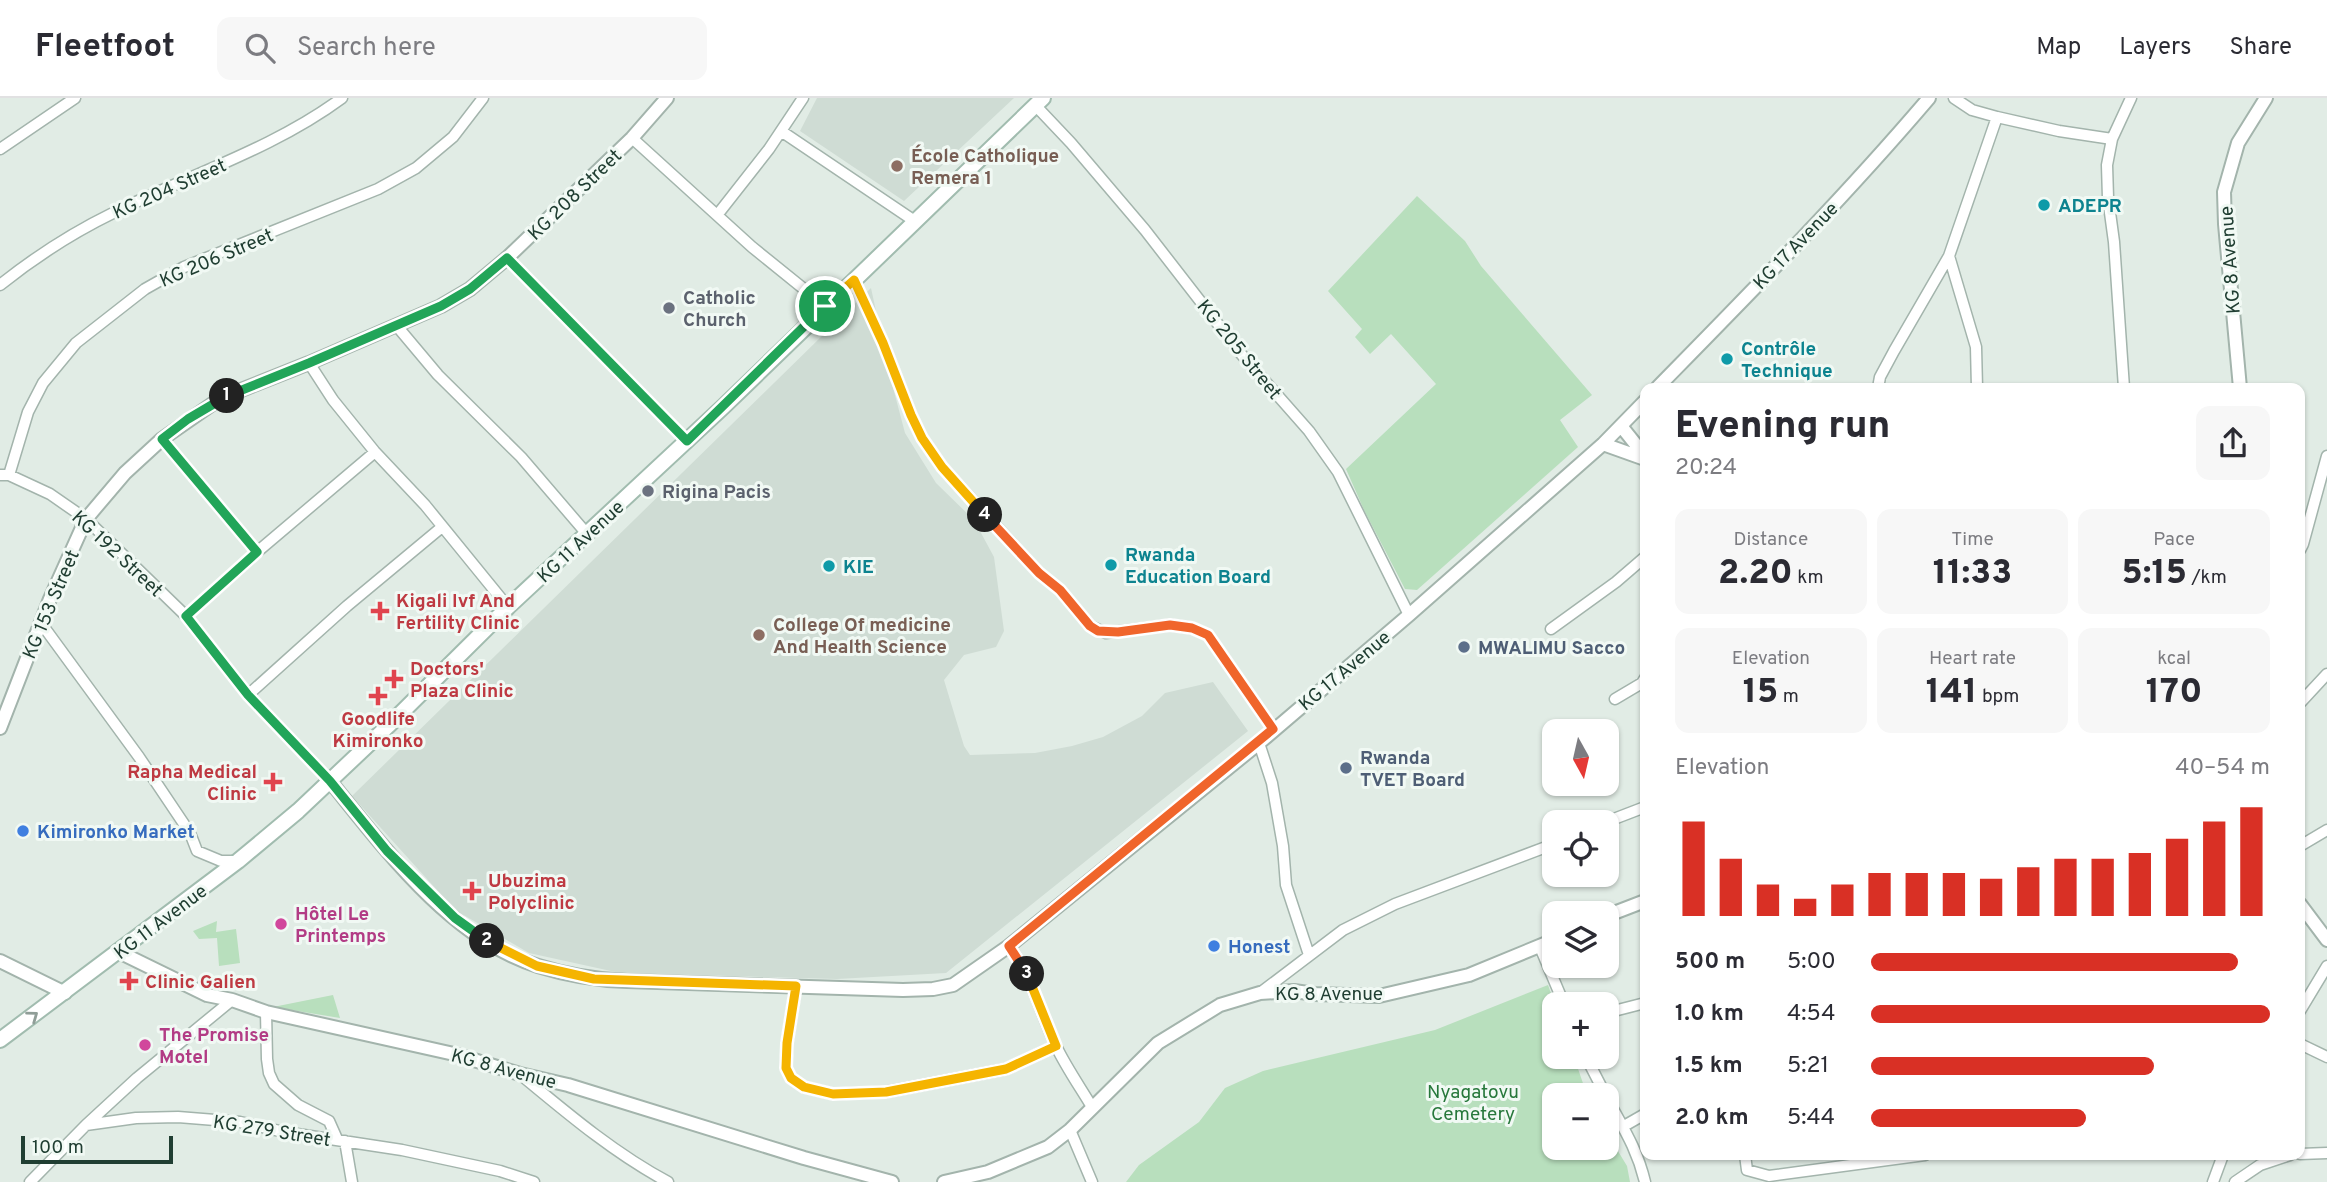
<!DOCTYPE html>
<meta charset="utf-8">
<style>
:root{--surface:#fff;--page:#f7f7f7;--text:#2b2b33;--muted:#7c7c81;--line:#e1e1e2;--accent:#d93025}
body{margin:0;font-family:Overpass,sans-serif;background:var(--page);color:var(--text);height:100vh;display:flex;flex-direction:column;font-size:26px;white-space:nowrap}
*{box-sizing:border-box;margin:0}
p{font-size:23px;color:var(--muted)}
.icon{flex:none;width:38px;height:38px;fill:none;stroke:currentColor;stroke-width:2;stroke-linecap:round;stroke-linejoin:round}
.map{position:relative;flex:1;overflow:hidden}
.details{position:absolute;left:1640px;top:285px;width:665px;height:777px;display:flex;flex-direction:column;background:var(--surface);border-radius:14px;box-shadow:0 2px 5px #0004}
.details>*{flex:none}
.needle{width:46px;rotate:172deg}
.buttons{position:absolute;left:1542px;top:621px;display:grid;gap:14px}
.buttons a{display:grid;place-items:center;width:77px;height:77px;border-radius:14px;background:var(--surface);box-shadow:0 2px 5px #0004;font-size:35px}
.scale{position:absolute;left:21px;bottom:18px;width:152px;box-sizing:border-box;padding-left:7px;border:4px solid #203e32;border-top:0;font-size:19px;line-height:24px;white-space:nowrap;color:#203e32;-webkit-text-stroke:5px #f1f9f4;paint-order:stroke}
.pin{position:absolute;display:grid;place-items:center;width:60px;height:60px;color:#fff;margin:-30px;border:4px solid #fff;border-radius:50%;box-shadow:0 2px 7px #0007}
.km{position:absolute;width:35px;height:35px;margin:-18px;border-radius:50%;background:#222;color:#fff;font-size:19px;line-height:35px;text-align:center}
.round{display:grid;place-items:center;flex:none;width:74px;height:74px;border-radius:14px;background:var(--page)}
.head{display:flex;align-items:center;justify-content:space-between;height:119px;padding:0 35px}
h1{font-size:38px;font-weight:800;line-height:52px}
.figures{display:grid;grid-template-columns:repeat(3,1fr);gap:10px;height:119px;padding:7px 35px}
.figures div{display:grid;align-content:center;border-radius:14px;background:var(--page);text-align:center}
.figures b{font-size:35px;font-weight:800}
.figures small{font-size:19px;font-weight:400}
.figures p{font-size:19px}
.chart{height:196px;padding:14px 35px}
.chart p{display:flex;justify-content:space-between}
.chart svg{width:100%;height:126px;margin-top:7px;stroke:var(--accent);stroke-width:6}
ul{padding:0 35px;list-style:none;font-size:23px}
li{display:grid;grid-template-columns:112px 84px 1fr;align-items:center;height:52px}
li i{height:18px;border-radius:9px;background:var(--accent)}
header{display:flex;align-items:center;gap:42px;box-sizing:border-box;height:98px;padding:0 35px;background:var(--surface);border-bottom:2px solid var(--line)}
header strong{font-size:33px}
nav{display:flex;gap:38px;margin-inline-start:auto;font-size:24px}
.search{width:490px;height:63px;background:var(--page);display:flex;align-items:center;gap:18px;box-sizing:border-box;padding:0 24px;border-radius:14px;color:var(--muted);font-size:26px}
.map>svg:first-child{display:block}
.built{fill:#cfdcd4}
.green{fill:#b8dfbd}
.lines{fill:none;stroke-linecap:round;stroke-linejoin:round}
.minor-casing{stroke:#a3b4ac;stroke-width:13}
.tertiary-casing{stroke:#a3b4ac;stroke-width:16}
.secondary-casing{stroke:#a1bcaf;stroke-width:18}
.minor{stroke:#fff;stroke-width:10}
.tertiary{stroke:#fff;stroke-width:12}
.secondary{stroke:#fff;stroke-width:14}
.oneway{stroke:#909e98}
.split-1-casing{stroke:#fff;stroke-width:14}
.split-2-casing{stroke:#fff;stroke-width:14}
.split-3-casing{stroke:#fff;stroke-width:14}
.split-4-casing{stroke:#fff;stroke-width:14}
.split-5-casing{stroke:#fff;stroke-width:14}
.split-1{stroke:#22a559;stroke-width:9}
.split-2{stroke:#22a559;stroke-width:9}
.split-3{stroke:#f5b400;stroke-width:9}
.split-4{stroke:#f0652b;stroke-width:9}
.split-5{stroke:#f5b400;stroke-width:9}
.education-dot{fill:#8d6e63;stroke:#f1f9f4;stroke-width:2.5}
.culture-dot{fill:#0f9aa8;stroke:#f1f9f4;stroke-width:2.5}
.worship-dot{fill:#6b7280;stroke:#f1f9f4;stroke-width:2.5}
.health-dot{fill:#e0444e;stroke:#f1f9f4;stroke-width:2.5}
.service-dot{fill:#5c6f8a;stroke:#f1f9f4;stroke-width:2.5}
.shop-dot{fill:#3f7fe0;stroke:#f1f9f4;stroke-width:2.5}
.hotel-dot{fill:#d1479c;stroke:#f1f9f4;stroke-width:2.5}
.labels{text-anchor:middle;stroke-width:6;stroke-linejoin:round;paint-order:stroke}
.education-label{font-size:19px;font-weight:bold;fill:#785e54;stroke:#f1f9f4;text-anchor:start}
.street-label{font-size:19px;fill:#203e32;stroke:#f1f9f4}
.culture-label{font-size:19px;font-weight:bold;fill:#0d838f;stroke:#f1f9f4;text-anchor:start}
.worship-label{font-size:19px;font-weight:bold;fill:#5b616d;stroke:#f1f9f4;text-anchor:start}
.health-label{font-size:19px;font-weight:bold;fill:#be3a42;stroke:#f1f9f4;text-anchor:start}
.service-label{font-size:19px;font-weight:bold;fill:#4e5e75;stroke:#f1f9f4;text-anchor:start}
.shop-label{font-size:19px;font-weight:bold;fill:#366cbe;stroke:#f1f9f4;text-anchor:start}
.hotel-label{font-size:19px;font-weight:bold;fill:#b23c85;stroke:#f1f9f4;text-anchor:start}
.park-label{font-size:19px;fill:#27783b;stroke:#f1f9f4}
</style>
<header>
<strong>Fleetfoot</strong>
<div class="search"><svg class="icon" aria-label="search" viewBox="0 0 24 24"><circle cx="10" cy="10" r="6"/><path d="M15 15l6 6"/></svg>Search here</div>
<nav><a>Map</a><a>Layers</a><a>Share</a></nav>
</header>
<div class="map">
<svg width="2327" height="1084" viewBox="0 0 2327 1084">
<rect width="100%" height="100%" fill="#e1ece5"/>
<path class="built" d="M817,0H1014L904,103L800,33Z
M871,190L891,282L905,335L936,385L974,422L994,459L1004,533L996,549L964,557L944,582L964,648L970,657L1035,655L1072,648L1103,639L1142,618L1165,595L1213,584L1248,633L946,875L837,881L620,875L529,855L455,812L352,698Z"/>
<path class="green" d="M1417,98L1465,143L1481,168L1592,297L1560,322L1578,349L1417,492L1405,491L1364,412L1346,371L1436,286L1391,236L1370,256L1355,239L1362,231L1328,193Z
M217,823L216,834L236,831L240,865L219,868L217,840L199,841L193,833Z
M1548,887L1555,906L1554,959H1574L1587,997L1554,998V1050H1606L1607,1035L1627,1068L1630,1084H1126L1139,1067L1199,1024L1225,990L1263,973L1435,932Z
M333,897L340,920L273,909Z"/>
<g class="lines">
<g class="minor-casing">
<path id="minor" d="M1954,0L1972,12L1997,19L2059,33L2112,41
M1035,7L1071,45L1145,132L1242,257L1309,333L1338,374L1409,517
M781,33L916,124
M632,40L752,149L825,208
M0,51L75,0
M718,116L769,51L803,0
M1949,158L1976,249L1977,290
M507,160L687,343
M854,182L883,245L911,317L922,340L942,369L1039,475L1060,492L1090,528L1106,535L1170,527L1192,530L1208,537L1273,631
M0,187C35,159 72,135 113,115C189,77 273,51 342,0
M396,227L438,277L521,359L587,436
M309,265L333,302L375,354L425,407L508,509
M1878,290L1880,279L1894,253L1949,158L1997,19
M2124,290L2114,144L2108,100L2107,67L2112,41L2131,0
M162,341L257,454
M0,377H9L50,396L86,421L186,518L248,597L330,683
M9,377L28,314L43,285L76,245L145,191L184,169L378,91L416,70L453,39L483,0
M2300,452L2303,446L2327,358
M186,518L257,454L375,354
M41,525L139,659L190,735L197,753L221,763H237
M1551,531L1616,484L1645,459
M248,597L347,508L442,429
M1615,601L1642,585L1645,580
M2300,605L2327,576
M1259,645L1272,685L1283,748L1286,787L1309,857
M1606,724L1645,709
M2300,748L2327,732
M1009,848C1032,879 1040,914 1056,948C1066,969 1080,989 1092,1009
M1540,849L1564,906
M796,888L787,945L786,970L791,980L804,989L833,996L885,994L1006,971L1056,948
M1260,895L1343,832L1395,806L1554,746
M2300,913L2327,868
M266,914L267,961L269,975L274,986L298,1007L329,1023L337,1041
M1606,915L1645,905
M2300,946L2327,959
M1586,959L1606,998
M521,977C568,1016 614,1055 668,1084
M1606,998C1622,1028 1637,1050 1645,1084
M86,1027L137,980L232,902
M1624,1028L1645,1016
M1070,1032L1092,1084
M345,1043L352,1084
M2300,1056L2327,1055
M1745,1057L1747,1072L1769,1078L1925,1057
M30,1084L86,1027L136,1020L178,1019L240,1024L284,1034L402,1052L500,1073L534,1084
M2213,1084L2223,1057
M2235,1084L2260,1067L2290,1057"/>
</g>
<g class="tertiary-casing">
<path id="tertiary" d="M1657,290C1750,195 1843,101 1929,0
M2240,290L2225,126L2224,94L2238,45L2266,0
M1621,328L1645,358
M1603,346L1645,361
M0,630L50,501L86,421L125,375L162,341L221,300L309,265L441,208L470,191L507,160L632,40L667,0
M330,683C385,751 451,841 538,868C567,877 597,882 627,883L903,892L933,891L953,887L1009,848L1259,645L1409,517L1603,346L1645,303
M2300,806L2327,842
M1606,818L1645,803
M119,854L207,897L232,902L266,914L454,956L520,976L568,987L804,1060L892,1084
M0,863L65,895
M944,1084L988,1074L1048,1049L1070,1032L1158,945L1220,907L1260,895L1294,893L1315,896L1379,898L1469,877L1554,842"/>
</g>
<g class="secondary-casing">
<path id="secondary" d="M0,942L238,763L298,713L388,628L508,509L723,309L1043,0"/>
</g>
<use href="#minor" class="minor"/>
<use href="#tertiary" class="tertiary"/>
<use href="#secondary" class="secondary"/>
</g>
<defs><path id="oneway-chevron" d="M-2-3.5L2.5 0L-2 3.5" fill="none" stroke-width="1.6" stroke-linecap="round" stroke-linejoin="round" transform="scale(1.75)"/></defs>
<use class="oneway" href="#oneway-chevron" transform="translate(33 918) rotate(-36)"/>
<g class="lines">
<g class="split-1-casing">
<path id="split-1" d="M227,298L309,265L441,208L470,191L507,160L687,343L825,208"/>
</g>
<g class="split-2-casing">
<path id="split-2" d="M227,298L188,321L162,341L257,454L186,518L248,597L330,683L387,753L455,820L487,843"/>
</g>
<g class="split-3-casing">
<path id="split-3" d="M487,843L537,868L594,881L796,888L787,945L786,970L791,980L804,989L833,996L886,994L1006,971L1056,948L1027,876"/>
</g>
<g class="split-4-casing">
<path id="split-4" d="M985,417L1039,475L1060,492L1090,528L1098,533L1118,534L1170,527L1192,530L1208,537L1273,631L1009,848L1027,876"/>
</g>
<g class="split-5-casing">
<path id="split-5" d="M825,208L854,182L883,245L911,317L922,340L942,369L985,417"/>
</g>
<use href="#split-1" class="split-1"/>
<use href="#split-2" class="split-2"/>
<use href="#split-3" class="split-3"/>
<use href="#split-4" class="split-4"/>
<use href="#split-5" class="split-5"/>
</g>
<g class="education-dot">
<circle cx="897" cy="68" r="7"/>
<circle cx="759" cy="537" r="7"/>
</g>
<g class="culture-dot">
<circle cx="2044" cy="107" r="7"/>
<circle cx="1727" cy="261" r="7"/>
<circle cx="1111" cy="467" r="7"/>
<circle cx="829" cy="468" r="7"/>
</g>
<g class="worship-dot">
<circle cx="669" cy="210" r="7"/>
<circle cx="648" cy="393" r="7"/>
</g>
<g class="health-dot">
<path d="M376.5 502.5h7v7h7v7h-7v7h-7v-7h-7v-7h7z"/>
<path d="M390.5 570.5h7v7h7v7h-7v7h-7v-7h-7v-7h7z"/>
<path d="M374.5 587.5h7v7h7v7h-7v7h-7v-7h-7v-7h7z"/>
<path d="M269.5 673.5h7v7h7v7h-7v7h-7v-7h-7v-7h7z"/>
<path d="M468.5 782.5h7v7h7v7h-7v7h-7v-7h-7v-7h7z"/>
<path d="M125.5 872.5h7v7h7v7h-7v7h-7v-7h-7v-7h7z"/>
</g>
<g class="service-dot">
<circle cx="1464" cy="549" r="7"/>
<circle cx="1346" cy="670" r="7"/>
</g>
<g class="shop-dot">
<circle cx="23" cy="733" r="7"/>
<circle cx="1214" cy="848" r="7"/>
</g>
<g class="hotel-dot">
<circle cx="281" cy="826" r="7"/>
<circle cx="145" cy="947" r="7"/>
</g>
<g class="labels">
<g class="education-label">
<text x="911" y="64">École Catholique<tspan x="911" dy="22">Remera 1</tspan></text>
<text x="773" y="533">College Of medicine<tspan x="773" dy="22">And Health Science</tspan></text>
</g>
<g class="street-label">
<text transform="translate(169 90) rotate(-24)" y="7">KG 204 Street</text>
<text transform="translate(574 96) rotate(-44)" y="7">KG 208 Street</text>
<text transform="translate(1795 147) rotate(-46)" y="7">KG 17 Avenue</text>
<text transform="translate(216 159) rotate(-23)" y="7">KG 206 Street</text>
<text transform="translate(2229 162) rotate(-94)" y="7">KG 8 Avenue</text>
<text transform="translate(1240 251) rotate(51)" y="7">KG 205 Street</text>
<text transform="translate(580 443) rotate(-43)" y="7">KG 11 Avenue</text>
<text transform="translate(118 455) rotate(43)" y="7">KG 192 Street</text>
<text transform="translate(50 506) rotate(-67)" y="7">KG 153 Street</text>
<text transform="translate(1344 572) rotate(-40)" y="7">KG 17 Avenue</text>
<text transform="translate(160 823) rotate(-37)" y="7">KG 11 Avenue</text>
<text x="1329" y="902">KG 8 Avenue</text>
<text transform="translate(504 970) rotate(15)" y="7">KG 8 Avenue</text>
<text transform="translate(272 1032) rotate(9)" y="7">KG 279 Street</text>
</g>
<g class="culture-label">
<text x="2058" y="114">ADEPR</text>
<text x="1741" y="257">Contrôle<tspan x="1741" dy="22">Technique</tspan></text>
<text x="1125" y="463">Rwanda<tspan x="1125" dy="22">Education Board</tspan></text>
<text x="843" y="475">KIE</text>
</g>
<g class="worship-label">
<text x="683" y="206">Catholic<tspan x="683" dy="22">Church</tspan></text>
<text x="662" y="400">Rigina Pacis</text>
</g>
<g class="health-label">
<text x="396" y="509">Kigali Ivf And<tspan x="396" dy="22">Fertility Clinic</tspan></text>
<text x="410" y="577">Doctors'<tspan x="410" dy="22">Plaza Clinic</tspan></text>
<text x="378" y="627" text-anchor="middle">Goodlife<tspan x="378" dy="22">Kimironko</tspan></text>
<text x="257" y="680" text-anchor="end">Rapha Medical<tspan x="257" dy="22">Clinic</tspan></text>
<text x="488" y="789">Ubuzima<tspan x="488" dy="22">Polyclinic</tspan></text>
<text x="145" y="890">Clinic Galien</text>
</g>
<g class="service-label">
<text x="1478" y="556">MWALIMU Sacco</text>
<text x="1360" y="666">Rwanda<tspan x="1360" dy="22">TVET Board</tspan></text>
</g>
<g class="shop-label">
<text x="37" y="740">Kimironko Market</text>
<text x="1228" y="855">Honest</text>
</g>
<g class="hotel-label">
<text x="295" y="822">Hôtel Le<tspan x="295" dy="22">Printemps</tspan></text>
<text x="159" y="943">The Promise<tspan x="159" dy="22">Motel</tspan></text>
</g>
<g class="park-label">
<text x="1473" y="1000">Nyagatovu<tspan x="1473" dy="22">Cemetery</tspan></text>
</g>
</g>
</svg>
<div class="buttons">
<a><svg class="needle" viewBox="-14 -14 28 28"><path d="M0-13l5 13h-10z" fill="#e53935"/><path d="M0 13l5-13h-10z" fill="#7c7c81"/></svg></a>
<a><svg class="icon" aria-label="locate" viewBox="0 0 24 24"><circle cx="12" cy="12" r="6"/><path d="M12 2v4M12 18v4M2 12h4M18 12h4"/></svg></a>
<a><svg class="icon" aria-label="layers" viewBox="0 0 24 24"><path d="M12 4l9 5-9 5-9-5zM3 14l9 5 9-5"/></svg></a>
<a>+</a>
<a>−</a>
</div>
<div class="scale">100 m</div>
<div class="pin" style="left:825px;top:208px;background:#1e9e55"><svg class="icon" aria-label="arrive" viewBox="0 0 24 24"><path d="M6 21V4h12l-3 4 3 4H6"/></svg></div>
<b class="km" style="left:227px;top:298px">1</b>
<b class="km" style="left:487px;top:843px">2</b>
<b class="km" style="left:1027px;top:876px">3</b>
<b class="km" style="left:985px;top:417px">4</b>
<section class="details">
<div class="head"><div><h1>Evening run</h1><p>20:24</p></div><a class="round"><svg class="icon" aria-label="share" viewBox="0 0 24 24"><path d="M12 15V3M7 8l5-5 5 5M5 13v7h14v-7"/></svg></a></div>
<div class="figures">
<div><p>Distance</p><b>2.20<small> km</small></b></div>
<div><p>Time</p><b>11:33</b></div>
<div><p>Pace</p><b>5:15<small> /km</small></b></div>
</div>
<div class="figures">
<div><p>Elevation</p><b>15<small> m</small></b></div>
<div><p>Heart rate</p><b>141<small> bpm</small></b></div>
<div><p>kcal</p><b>170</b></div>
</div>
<div class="chart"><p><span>Elevation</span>40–54 m</p>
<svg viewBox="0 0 160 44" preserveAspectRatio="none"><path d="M5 44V11M15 44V24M25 44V33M35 44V38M45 44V33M55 44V29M65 44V29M75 44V29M85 44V31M95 44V27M105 44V24M115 44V24M125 44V22M135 44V17M145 44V11M155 44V6"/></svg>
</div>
<ul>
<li><b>500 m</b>5:00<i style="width:92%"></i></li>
<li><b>1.0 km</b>4:54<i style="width:100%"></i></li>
<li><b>1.5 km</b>5:21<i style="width:71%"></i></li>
<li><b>2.0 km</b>5:44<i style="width:54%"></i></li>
</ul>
</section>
</div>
